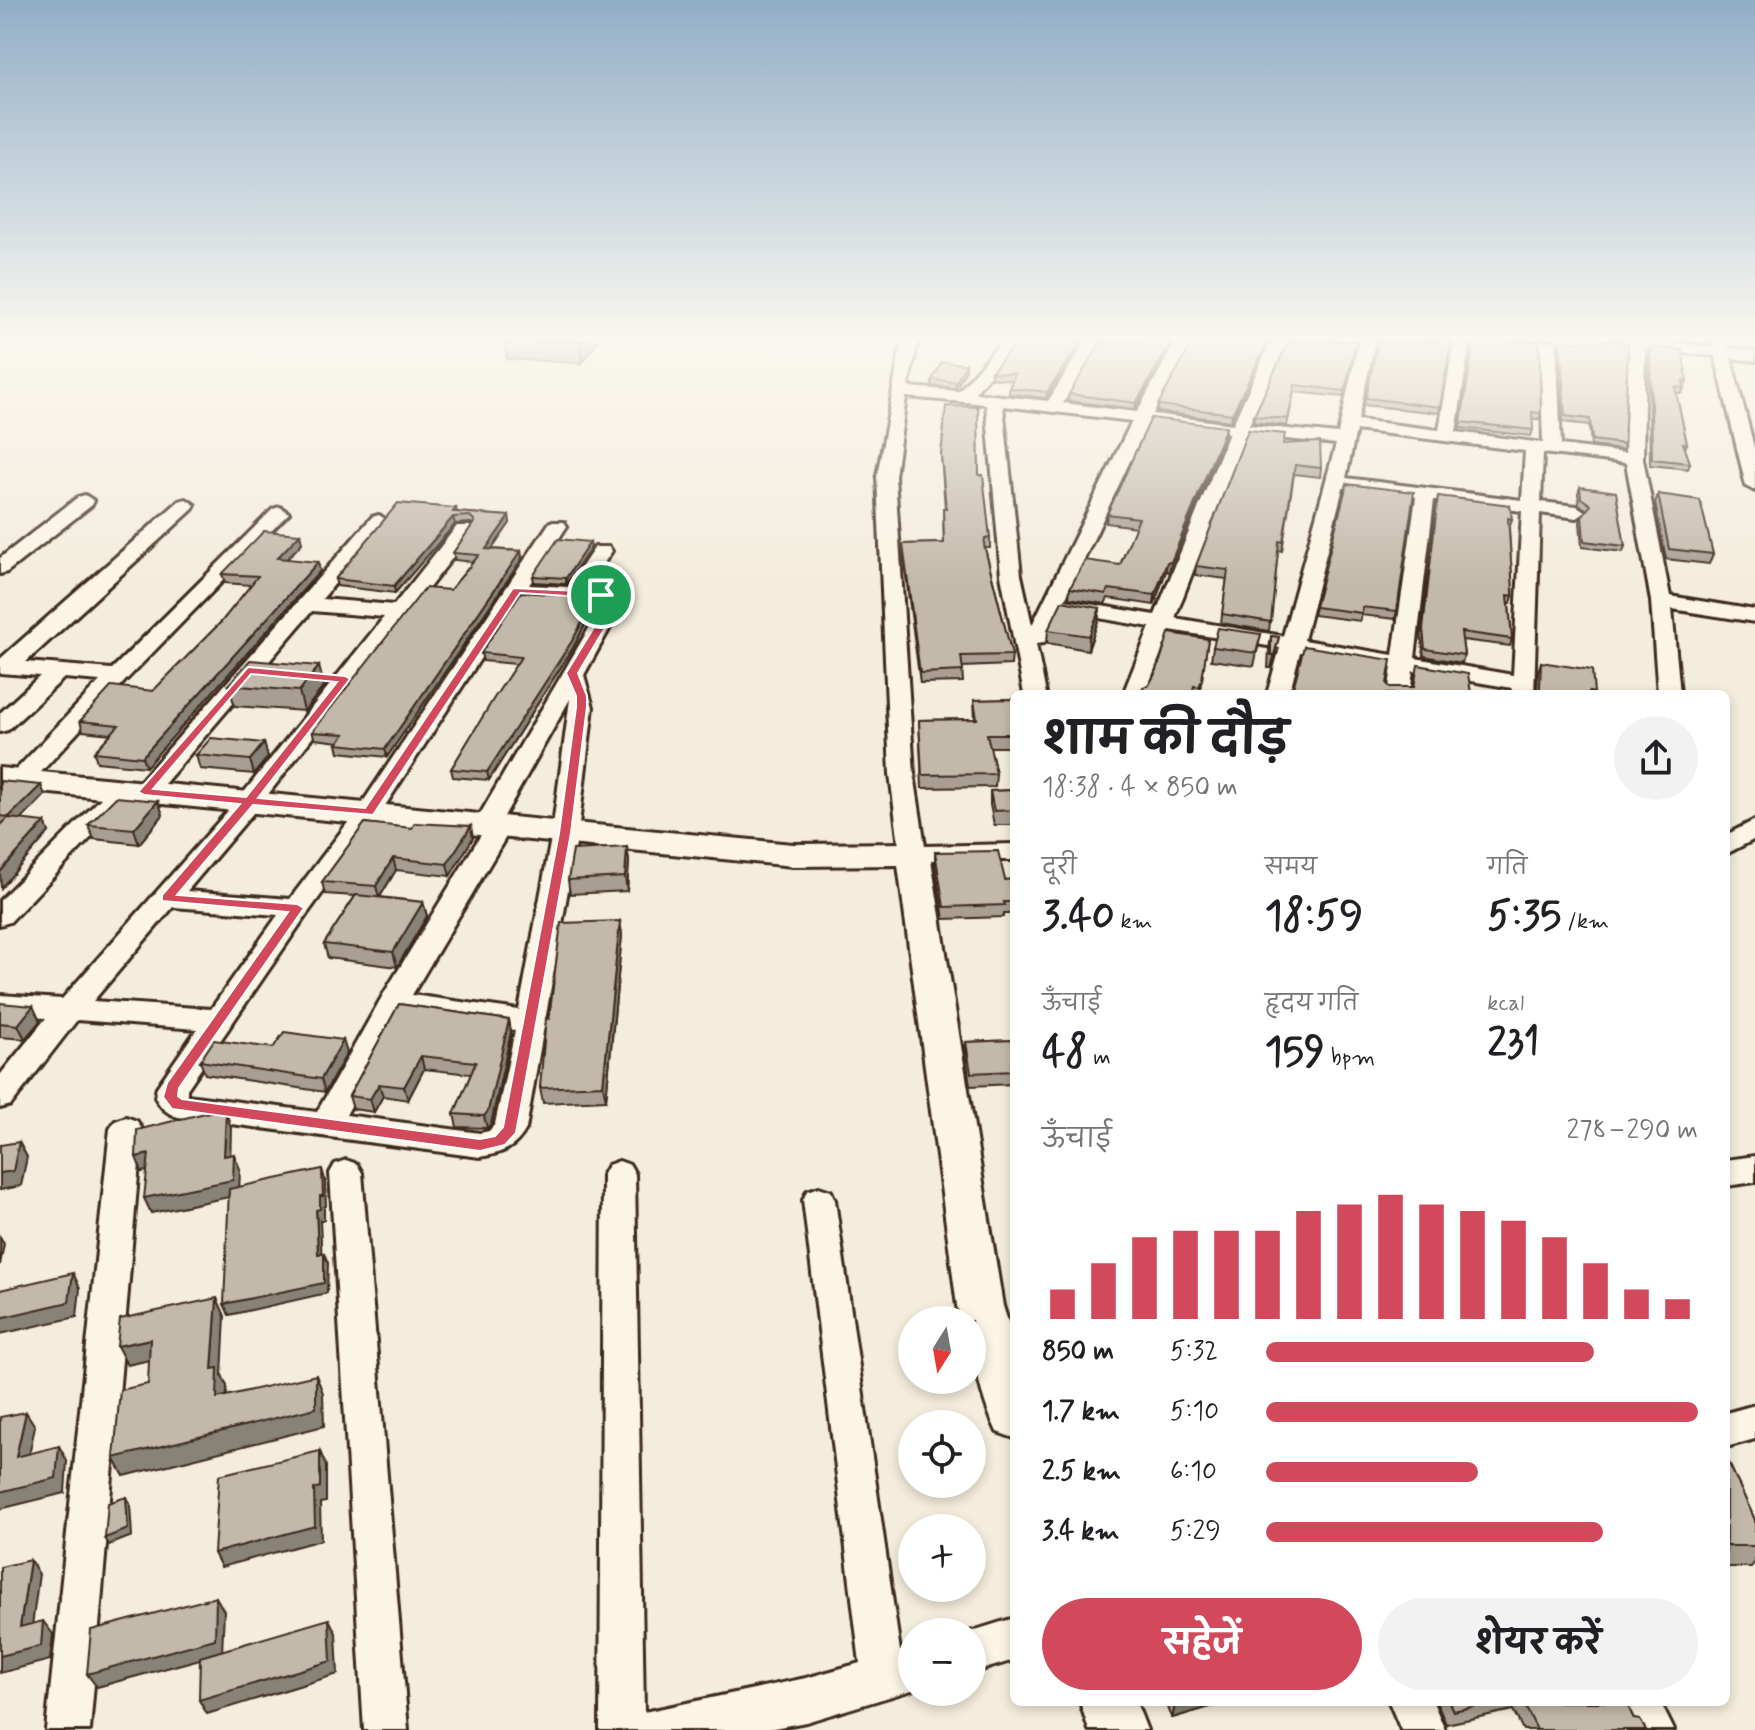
<!DOCTYPE html>
<html lang="hi">
<meta charset="utf-8">
<style>
:root{--surface:#fff;--page:#f2f2f2;--text:#202124;--muted:#757577;--accent:#d1495b}
body{margin:0;font-family:Mynerve,"Playpen Sans Deva",sans-serif;background:var(--page);color:var(--text);height:100vh;display:flex;flex-direction:column;font-size:30px;white-space:nowrap}
*{box-sizing:border-box;margin:0}
p{font-size:26px;color:var(--muted)}
.icon{flex:none;width:44px;height:44px;fill:none;stroke:currentColor;stroke-width:2;stroke-linecap:round;stroke-linejoin:round}
.map{position:relative;flex:1;overflow:hidden}
.details{position:absolute;left:1010px;top:690px;width:720px;height:1016px;display:flex;flex-direction:column;background:var(--surface);border-radius:12px;box-shadow:0 4px 12px #0003}
.details>*{flex:none}
.needle{width:52px;rotate:191deg}
.fabs{position:absolute;left:898px;top:1306px;display:grid;gap:16px}
.fabs a{display:grid;place-items:center;width:88px;height:88px;border-radius:50%;background:var(--surface);box-shadow:0 4px 12px #0003;font-size:40px}
.pin{position:absolute;display:grid;place-items:center;width:68px;height:68px;color:#fff;margin:-34px;border:4px solid #fff;border-radius:50%;box-shadow:0 2px 8px #0007}
.round{display:grid;place-items:center;flex:none;width:84px;height:84px;border-radius:42px;background:var(--page)}
.headline{display:flex;align-items:center;justify-content:space-between;height:136px;padding:0 32px}
h1{font-size:44px;font-weight:700;line-height:60px}
.stats{display:grid;grid-template-columns:repeat(3,1fr);gap:12px;height:136px;padding:8px 32px}
.stats div{display:grid;align-content:center}
.stats b{font-size:40px;font-weight:700}
.stats small{font-size:22px;font-weight:400}
.stats p{font-size:22px}
.chart{height:224px;padding:16px 32px}
.chart p{display:flex;justify-content:space-between}
.chart svg{width:100%;height:144px;margin-top:8px;stroke:var(--accent);stroke-width:6}
.primary-button{display:flex;gap:16px;margin-top:auto;padding:16px 32px}
.primary-button a{flex:1;height:92px;border-radius:48px;background:var(--accent);color:#fff;font-size:32px;font-weight:700;line-height:92px;text-align:center}
.primary-button a+a{background:var(--page);color:var(--text)}
ul{padding:0 32px;list-style:none;font-size:26px}
li{display:grid;grid-template-columns:128px 96px 1fr;align-items:center;height:60px}
li i{height:20px;border-radius:10px;background:var(--accent)}
.map>svg:first-child{display:block}
.lines{fill:none;stroke-linecap:round;stroke-linejoin:round}
.minor-casing{stroke:#3b2a1e;stroke-width:6}
.tertiary-casing{stroke:#3b2a1e;stroke-width:6}
.minor{fill:#fcf5e5;fill-rule:evenodd}
.tertiary{fill:#fcf5e5;fill-rule:evenodd}
.wall{fill:#a89f92;stroke:#3b2a1e;stroke-width:2}
.shaded-wall{fill:#888277;stroke:#3b2a1e;stroke-width:2}
.building{fill:#c3b9aa;stroke:#3b2a1e;stroke-width:2}
.route{fill:#d1495b;stroke:#fff;stroke-width:2;fill-rule:evenodd}
</style>
<div class="map">
<svg width="1755" height="1730" viewBox="0 0 1755 1730">
<rect width="100%" height="100%" fill="#f4eddd"/>
<filter id="ink" filterUnits="userSpaceOnUse"><feTurbulence type="fractalNoise" baseFrequency=".0125" numOctaves="2"/><feDisplacementMap in="SourceGraphic" scale="16" xChannelSelector="R" yChannelSelector="G"/><feConvolveMatrix kernelMatrix="1 2 1 2 8 2 1 2 1" color-interpolation-filters="sRGB"/></filter>
<g filter="url(#ink)">
<g class="lines">
<g class="minor-casing">
<path id="minor" d="M902,341H918L908,387L959,391L1002,341H1018L975,393L1048,401L1086,341H1102L1063,403L1137,412L1176,341H1192L1153,414L1233,424L1271,341H1287L1249,425L1338,434L1359,341H1375L1358,420L1439,430L1454,341H1470L1456,432L1543,443L1540,341H1556L1561,445L1625,453L1629,347L1611,344L1608,341H1657L1713,347L1711,341H1727L1729,348L1755,351V361L1731,358L1755,451V491L1746,486L1715,356L1645,349L1643,459L1670,596L1755,610V622L1672,609L1680,694H1658L1651,601L1626,463L1543,453L1541,502L1577,506L1586,512L1577,518L1540,513L1534,694H1512V688L1413,671L1410,694H1388L1392,667L1300,652L1289,694H1267L1280,648L1170,630L1145,694H1123L1150,627L1059,611L1044,643L1036,644L1046,694H1024L1001,575L986,404L906,397L895,476L914,774L925,846L1014,844V860H904L900,854L890,774L877,476ZM1003,406L1132,421L1032,625L1021,575ZM1148,423L1229,433L1155,615L1065,600ZM1356,430L1525,451L1522,500L1346,478ZM1245,435L1336,444L1283,636L1175,618ZM1343,488L1416,497L1393,655L1304,640ZM1434,500L1522,511L1513,675L1415,658Z
M85,495L94,501L92,505L7,572L0,574V558L78,497Z
M186,499L195,505L193,509L26,662L112,669L273,509L280,507L289,513L125,681L29,785H11L8,780L11,775L100,681L64,678L8,730L0,732V713L40,676L0,673V659L179,501Z
M379,515L388,521L322,599L394,605L457,526H471L474,530L259,806L187,891L290,899L359,808L550,522H564L567,526L529,585L568,587L595,547H609L612,551L587,588L616,594L622,606L584,675L593,707L578,833L526,1129C515,1149 502,1153 480,1157L178,1117C166,1113 161,1108 155,1097L157,1087L197,1029L77,1020L11,1105L0,1108V1075L46,1018L0,1015V995L62,999L241,796L384,617L312,611L153,797H135L132,792L135,787L372,517ZM521,596L598,601L602,606L475,823L484,830L383,995L317,1112L187,1095V1089L307,914L381,812ZM570,699L552,833L519,1010L412,995L513,825L503,818ZM173,907L278,915L211,1009L93,1001ZM401,1013L515,1030L495,1124L489,1131L480,1133L346,1115Z
M113,793L122,795L125,800L122,805L10,922L0,925V900L104,795Z
M1755,820V839L1726,854V835Z
M126,1117L137,1121L142,1129L90,1730H46L110,1129L115,1121Z
M1755,1156V1182L1726,1186V1160Z
M346,1160L357,1164L362,1173L408,1730H364L330,1173L335,1164Z
M619,1161L630,1165L635,1174L644,1712L806,1678L860,1663L803,1200L807,1191L819,1187L831,1191L835,1200L900,1651L912,1648V1690L806,1722L763,1730H600L603,1174L608,1165Z
M1755,1405V1439L1726,1447V1413Z
M1014,1618V1660L972,1673V1632H969Z
M1389,1702H1433L1445,1730H1401Z
M1614,1702H1660L1674,1730H1628Z"/>
</g>
<g class="tertiary-casing">
<path id="tertiary" d="M0,768L793,844L913,843L925,847L930,854L1003,1306L1014,1340V1438L997,1432C980,1396 972,1359 972,1320H961L957,1306L898,865L793,866L0,788Z
M1080,1702H1136L1147,1730H1089Z"/>
</g>
<use href="#minor" class="minor"/>
<use href="#tertiary" class="tertiary"/>
</g>
<path class="wall" d="M504,341H598L582,363L507,359Z
M1018,341H1084L1046,398L1009,394V388L1013,380L991,378V372Z
M1174,341L1135,409L1068,401L1069,394Z
M1270,341L1231,421L1158,412V405Z
M1356,341L1343,397L1294,392L1287,426L1253,422L1254,416Z
M1377,341H1451L1439,413L1364,405Z
M1472,341H1539L1541,413L1539,419H1532L1533,430L1531,436L1460,428Z
M1558,341H1612L1624,444L1622,450L1591,446L1589,425L1563,422Z
M1650,347L1687,381L1682,393H1676L1687,444L1685,449L1690,463L1688,469L1650,465L1648,352Z
M966,364V370L956,388L932,386V380Z
M1226,427L1225,436L1169,572L1166,571L1154,605L1108,598L1105,604L1069,598L1070,588L1120,565L1136,527L1106,523L1107,514Z
M1283,444L1321,468L1320,477L1294,474L1282,551L1278,550L1269,631L1221,623L1227,579L1195,575L1196,566Z
M941,455L979,475L990,538V548H985L1012,655L1011,665L962,667L963,682L920,683L903,554V544L944,543L943,508H945Z
M1347,484L1397,611L1395,619L1361,615L1360,621L1313,615Z
M1580,487L1625,546L1623,552L1582,547L1580,522L1582,516L1587,510L1579,504L1578,493Z
M1658,494L1713,554L1709,564L1666,559L1655,503Z
M1438,496L1512,519L1510,526H1509L1513,596L1511,603H1509L1512,639L1510,646L1462,640L1464,655L1462,663L1424,656L1421,636Z
M456,508L457,512L509,516L510,523L492,549L521,551L522,559L387,757L339,752L337,744L339,742L315,739L312,732L450,590L474,562L455,560L453,553L473,525L471,523L455,524L395,593L337,586L335,579Z
M300,534L302,543L287,559L320,571L146,767L97,762L94,752L111,734L83,731L80,721L153,691L222,621L251,585L225,583L222,574Z
M591,548L566,584L534,582L533,576Z
M596,597V604L573,648L489,780L453,777L451,769L517,664L483,661L481,653Z
M1100,608L1098,621L1088,650L1047,643L1048,630Z
M1261,634L1254,666L1211,660L1213,647Z
M1271,636L1279,637L1271,668H1268L1269,649Z
M1208,639L1200,690L1198,694H1141L1149,685Z
M1541,662L1594,693V694H1533L1534,691H1537L1538,672Z
M228,685L324,686L304,711L235,706Z
M1014,699V747H990L996,774L995,787L922,788L919,720L975,719L974,700Z
M264,743L268,757L254,774L200,769L196,755Z
M0,781L45,795L22,819L49,832L1,888Z
M1014,790V825H994L990,805V791Z
M158,801L163,815L139,844L94,839L88,825Z
M365,823L473,838L450,876L396,870L380,897L423,902L427,916L397,967L328,958L324,944L355,896L325,894L322,882Z
M627,847L629,861L627,891L570,894L568,880Z
M935,852L1005,880L1014,879V914H1004V917L944,919L935,864Z
M620,921L622,935L606,1100L543,1103L540,1088L549,1019Z
M0,1003L40,1021L25,1039L0,1037Z
M399,1004L509,1020L511,1032L491,1124L487,1128L457,1127L454,1114L471,1074L424,1069L408,1100L383,1096L374,1112L353,1109L349,1096Z
M1014,1040V1084L970,1086L966,1055V1042Z
M273,1048L347,1053L325,1092L205,1074L200,1061Z
M1726,1457L1755,1520V1562L1751,1567H1726Z
M1166,1702H1227L1172,1718Z
M1438,1702H1626L1634,1719L1646,1730H1523L1513,1710L1446,1724L1437,1704Z"/>
<path class="shaded-wall" d="M580,341H598L582,363L579,342Z
M1081,341H1084L1046,398L1047,392Z
M1172,341H1174L1135,409L1136,403Z
M1268,341H1270L1231,421L1232,414Z
M966,364V370L956,388V382Z
M1226,427L1225,436L1169,572L1171,562Z
M509,516L510,523L487,556L486,549Z
M453,517L455,524L395,593L394,586Z
M300,534L302,543L279,567L277,558Z
M590,542L591,548L566,584V578Z
M521,551L522,559L387,757L385,749Z
M318,562L320,571L146,767L142,757Z
M1167,562L1166,571L1154,605L1155,595Z
M596,597V604L573,648L489,780L487,772Z
M1100,608L1098,621L1088,650L1089,636Z
M319,666L324,686L304,711L299,691Z
M264,743L268,757L254,774L250,760Z
M41,785L45,795L14,827L9,817Z
M158,801L163,815L139,844L134,829Z
M45,822L49,832L1,888L0,872Z
M471,826L473,838L450,876L447,864Z
M627,847L629,861L627,891L625,877Z
M393,858L396,870L379,898L376,886Z
M423,902L427,916L397,967L393,952Z
M620,921L622,935L606,1100L603,1085Z
M33,1006L40,1021L25,1039L18,1025Z
M509,1020L511,1032L491,1124L487,1128L484,1116Z
M343,1040L347,1053L325,1092L321,1079Z
M421,1056L424,1069L408,1100L404,1087Z
M379,1084L383,1096L374,1112L370,1099Z
M226,1112L231,1127L230,1171L224,1156Z
M19,1142L27,1157L21,1186L0,1190V1173Z
M149,1154L156,1169L142,1172L136,1157Z
M234,1154L240,1169L239,1195L151,1213L144,1198Z
M322,1169L325,1180L326,1206L324,1207V1220H320L322,1264L318,1254L316,1210L320,1196Z
M0,1237L4,1244L0,1265Z
M324,1253L328,1263L327,1293L229,1315L224,1304Z
M73,1273L80,1288L77,1317L0,1334V1318Z
M217,1298L225,1316L222,1375L227,1386L226,1417L217,1398L212,1369Z
M150,1339L159,1358L127,1365L117,1346Z
M316,1375L323,1393L324,1426L124,1476L114,1458Z
M26,1412L35,1426L26,1471L16,1457Z
M59,1446L67,1461L65,1493L0,1509V1492Z
M320,1451L326,1466V1502L320,1503L321,1540L221,1567L214,1553L314,1489Z
M126,1497L130,1504L132,1536L109,1545L105,1538Z
M30,1560L39,1574L30,1641L20,1627Z
M216,1597L224,1611L222,1653L97,1687L87,1674Z
M329,1619L336,1633L338,1674L207,1714L199,1700Z
M43,1621L53,1634L50,1660L0,1673V1656Z
M1176,1702H1227L1172,1718Z"/>
<path class="building" d="M1018,341H1081L1047,392L1009,388L1015,374L991,372Z
M1102,341H1172L1136,403L1069,394Z
M1193,341H1268L1232,414L1158,405Z
M1289,341H1356L1345,391L1295,385L1288,419L1254,416Z
M1378,341H1451L1440,407L1366,398Z
M1474,341H1539L1541,413L1532,412L1533,430L1461,422Z
M1560,341H1612L1628,344L1624,444L1592,440L1590,419L1565,416Z
M1650,347L1682,350L1687,381L1683,380L1684,388L1675,387L1687,444L1683,443L1690,463L1652,459Z
M942,362L966,364L956,382L932,380Z
M946,406L978,407L979,475H983L990,538H985L984,545L1012,655L961,656L963,671L920,673L903,544L944,543L943,508H946L941,455Z
M1151,418L1226,427L1171,562H1167L1155,595L1109,589L1106,594L1070,588L1085,560L1120,565L1139,518L1107,514Z
M1248,430L1285,434L1283,444L1320,442L1321,468L1295,465L1283,542L1279,541L1271,622L1222,614L1228,570L1196,566Z
M1347,484L1414,492L1397,611L1362,607V613L1315,607Z
M1580,487L1616,492L1625,546L1584,541L1582,516L1591,505L1581,498Z
M1658,494L1700,500L1713,554L1669,549Z
M1438,496L1510,505L1512,519L1508,518L1513,591V596L1508,595L1512,639L1461,632L1464,655L1425,649L1423,629Z
M398,503L456,508L453,512L509,516L486,549L521,551L385,749L337,744L345,734L312,732L425,588L450,590L479,555L453,553L475,521L470,516L453,517L394,586L335,579Z
M264,531L300,534L277,558L318,562L142,757L94,752L119,725L80,721L112,686L153,691L222,621L258,576L222,574Z
M558,539L590,542L566,578L533,576Z
M521,592L596,597L572,641L487,772L451,769L494,698L521,657L481,653Z
M1062,601L1100,608L1089,636L1048,630Z
M1218,628L1261,634L1256,653L1213,647Z
M1169,633L1208,639L1202,680L1199,687L1194,686L1192,694H1141L1143,687L1149,685L1157,670Z
M1271,636L1279,637L1274,655H1271Z
M1304,646L1391,660L1387,684L1390,687H1414L1418,665L1468,674L1471,693L1481,694H1290V687L1294,685Z
M250,660L319,666L299,691L228,685Z
M1541,662L1592,670L1594,693L1589,692V694H1535L1534,691H1539L1540,687Z
M1014,699V734H987L996,774L922,775L919,720L977,719L974,700Z
M211,738L264,743L250,760L196,755Z
M0,781L41,785L9,817L0,816Z
M1014,790V810L994,811L990,791Z
M116,797L158,801L134,829L88,825Z
M8,818L45,822L0,872V826Z
M365,823L412,828L415,823L471,826L447,864L393,858L376,886L322,882Z
M627,847L625,877L568,880L573,850Z
M998,851L1005,880L1014,879V902H1004L1005,905L944,907L935,852Z
M356,895L423,902L393,952L324,944Z
M620,921L603,1085L540,1088L546,1018L549,1019L561,923Z
M0,1003L33,1006L18,1025L0,1023Z
M399,1004L509,1020L488,1111L484,1116L454,1114L476,1062L421,1056L404,1087L379,1084L370,1099L349,1096Z
M284,1032L343,1040L321,1079L200,1061L214,1040L273,1048Z
M1014,1040V1071L971,1073L966,1042Z
M213,1111L226,1112L224,1156L234,1154L233,1180L144,1198L149,1154L136,1157L137,1130Z
M19,1142L13,1171L0,1173V1145Z
M322,1169L323,1196H320V1209L316,1210L318,1254L324,1253V1283L224,1304L229,1189Z
M73,1273L69,1302L0,1318V1290Z
M217,1298L212,1369L218,1368L217,1398L316,1375V1408L114,1458L120,1390L148,1384L150,1339L117,1346L120,1319Z
M26,1412L16,1457L59,1446L56,1478L0,1492V1417Z
M320,1451V1487L314,1489L315,1526L214,1553L219,1475Z
M1726,1457L1755,1520V1546H1726Z
M126,1497L128,1529L105,1538L108,1503Z
M30,1560L20,1627L43,1621L41,1646L0,1656V1567Z
M216,1597L215,1639L87,1674L91,1630Z
M329,1619L331,1661L199,1700L200,1657Z
M1449,1702H1495L1453,1711Z
M1523,1702H1626L1634,1719L1640,1720L1646,1730H1537Z"/>
</g>
<linearGradient id="sky" x2="0" y2="1"><stop stop-color="#91aec7"/><stop offset="0.58" stop-color="#faf7f0"/><stop offset="1" stop-color="#faf7f0" stop-opacity="0"/></linearGradient>
<rect width="1755" height="583" fill="url(#sky)"/>
<path class="route" d="M513,588L601,592L612,595L618,606L578,673L587,696V707L571,833L516,1133L505,1145L480,1151L172,1109L163,1097L167,1083L288,912L162,901V895L240,804L144,795L138,792L248,667L345,676L350,679L258,798L365,808ZM520,593L600,598L607,606L566,673L576,696V707L559,833L503,1127L495,1136L480,1139L182,1099L178,1096L179,1088L304,908L297,904L177,895L253,805L373,815ZM251,674L337,682L246,797L153,789Z"/>
</svg>
<div class="fabs">
<a><svg class="needle" viewBox="-14 -14 28 28"><path d="M0-13l5 13h-10z" fill="#e53935"/><path d="M0 13l5-13h-10z" fill="#757577"/></svg></a>
<a><svg class="icon" aria-label="locate" viewBox="0 0 24 24"><circle cx="12" cy="12" r="6"/><path d="M12 2v4M12 18v4M2 12h4M18 12h4"/></svg></a>
<a>+</a>
<a>−</a>
</div>
<div class="pin" style="left:601px;top:595px;background:#1e9e55"><svg class="icon" aria-label="arrive" viewBox="0 0 24 24"><path d="M6 21V4h12l-3 4 3 4H6"/></svg></div>
<section class="details">
<div class="headline"><div><h1>शाम की दौड़</h1><p>18:38 · 4 × 850 m</p></div><a class="round"><svg class="icon" aria-label="share" viewBox="0 0 24 24"><path d="M12 15V3M7 8l5-5 5 5M5 13v7h14v-7"/></svg></a></div>
<div class="stats">
<div><p>दूरी</p><b>3.40<small> km</small></b></div>
<div><p>समय</p><b>18:59</b></div>
<div><p>गति</p><b>5:35<small> /km</small></b></div>
</div>
<div class="stats">
<div><p>ऊँचाई</p><b>48<small> m</small></b></div>
<div><p>हृदय गति</p><b>159<small> bpm</small></b></div>
<div><p>kcal</p><b>231</b></div>
</div>
<div class="chart"><p><span>ऊँचाई</span>278–290 m</p>
<svg viewBox="0 0 160 44" preserveAspectRatio="none"><path d="M5 44V35M15 44V27M25 44V19M35 44V17M45 44V17M55 44V17M65 44V11M75 44V9M85 44V6M95 44V9M105 44V11M115 44V14M125 44V19M135 44V27M145 44V35M155 44V38"/></svg>
</div>
<ul>
<li><b>850 m</b>5:32<i style="width:76%"></i></li>
<li><b>1.7 km</b>5:10<i style="width:100%"></i></li>
<li><b>2.5 km</b>6:10<i style="width:49%"></i></li>
<li><b>3.4 km</b>5:29<i style="width:78%"></i></li>
</ul>
<div class="primary-button"><a>सहेजें</a><a>शेयर करें</a></div>
</section>
</div>
